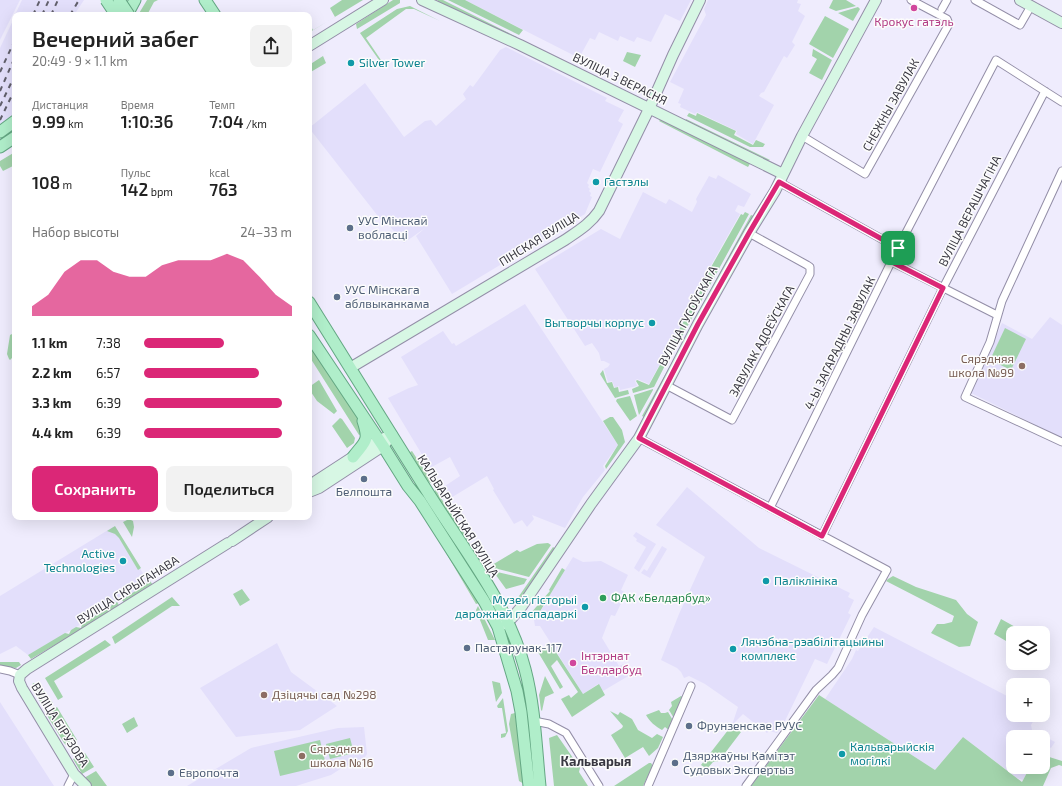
<!DOCTYPE html>
<html lang="ru">
<meta charset="utf-8">
<style>
:root{--surface:#fff;--page:#f2f2f2;--text:#222;--muted:#767676;--accent:#db2777}
body{margin:0;font-family:"Exo 2",sans-serif;background:var(--page);color:var(--text);height:100vh;display:flex;flex-direction:column;font-size:15px;white-space:nowrap}
*{box-sizing:border-box;margin:0}
p{font-size:13px;color:var(--muted)}
.icon{flex:none;width:22px;height:22px;fill:none;stroke:currentColor;stroke-width:2;stroke-linecap:round;stroke-linejoin:round}
.map{position:relative;flex:1;overflow:hidden}
.side{position:absolute;left:12px;top:12px;width:300px;height:508px;display:flex;flex-direction:column;background:var(--surface);border-radius:8px;box-shadow:0 4px 16px #0002}
.side>*{flex:none}
.controls{position:absolute;left:1006px;top:626px;display:grid;gap:8px}
.controls a{display:grid;place-items:center;width:44px;height:44px;border-radius:8px;background:var(--surface);box-shadow:0 4px 16px #0002;font-size:20px}
.pin{position:absolute;display:grid;place-items:center;width:34px;height:34px;color:#fff;margin:-17px;border-radius:8px;box-shadow:0 2px 6px #0006}
.round{display:grid;place-items:center;flex:none;width:42px;height:42px;border-radius:8px;background:var(--page)}
.overview{display:flex;align-items:center;justify-content:space-between;height:68px;padding:0 20px}
h1{font-size:22px;font-weight:600;line-height:30px}
.metrics{display:grid;grid-template-columns:repeat(3,1fr);gap:6px;height:68px;padding:4px 20px}
.metrics div{display:grid;align-content:center}
.metrics b{font-size:17px;font-weight:600}
.metrics small{font-size:11px;font-weight:400}
.metrics p{font-size:11px}
.chart{height:112px;padding:8px 20px}
.chart p{display:flex;justify-content:space-between}
.chart svg{width:100%;height:72px;margin-top:4px;fill:var(--accent);opacity:.7}
.primary-button{display:flex;gap:8px;margin-top:auto;padding:8px 20px}
.primary-button a{flex:1;height:46px;border-radius:8px;background:var(--accent);color:#fff;font-size:16px;font-weight:600;line-height:46px;text-align:center}
.primary-button a+a{background:var(--page);color:var(--text)}
ul{padding:0 20px;list-style:none;font-size:13px}
li{display:grid;grid-template-columns:64px 48px 1fr;align-items:center;height:30px}
li i{height:10px;border-radius:5px;background:var(--accent)}
.map>svg:first-child{display:block}
.built{fill:#e3dffb}
.green{fill:#a2d3ab}
.lines{fill:none;stroke-linecap:round;stroke-linejoin:round}
.street-casing{stroke:#938ea7;stroke-width:9}
.secondary-casing{stroke:#938ea7;stroke-width:12}
.primary-casing{stroke:#64a783;stroke-width:13}
.street{stroke:#fff;stroke-width:7}
.secondary{stroke:#d7f7e4;stroke-width:10}
.primary{stroke:#b0eeca;stroke-width:11}
.rail{stroke:#615f6b;stroke-width:2;stroke-dasharray:5 5;stroke-linecap:butt}
.primary-bridge-casing{stroke:#64a783;stroke-width:13;stroke-linecap:butt}
.primary-bridge{stroke:#b0eeca;stroke-width:11}
.route-casing{stroke:#fff;stroke-width:8}
.route{stroke:#db2777;stroke-width:5}
.hotel-dot{fill:#d1479c;stroke:#fcfcfc;stroke-width:1.5}
.culture-dot{fill:#0f9aa8;stroke:#fcfcfc;stroke-width:1.5}
.service-dot{fill:#5c6f8a;stroke:#fcfcfc;stroke-width:1.5}
.education-dot{fill:#8d6e63;stroke:#fcfcfc;stroke-width:1.5}
.leisure-dot{fill:#2e9e5b;stroke:#fcfcfc;stroke-width:1.5}
.labels{text-anchor:middle;stroke-width:3;stroke-linejoin:round;paint-order:stroke}
.hotel-label{font-size:12px;fill:#b23c85;stroke:#fcfcfc}
.culture-label{font-size:12px;fill:#0d838f;stroke:#fcfcfc;text-anchor:start}
.street-label{font-size:12px;fill:#383741;stroke:#fcfcfc}
.service-label{font-size:12px;fill:#4e5e75;stroke:#fcfcfc;text-anchor:start}
.education-label{font-size:12px;fill:#785e54;stroke:#fcfcfc;text-anchor:start}
.leisure-label{font-size:12px;fill:#27864d;stroke:#fcfcfc;text-anchor:start}
.neighbourhood-label{font-size:13px;font-weight:bold;fill:#383741;stroke:#fcfcfc}
</style>
<div class="map">
<svg width="1062" height="786" viewBox="0 0 1062 786">
<rect width="100%" height="100%" fill="#efecfd"/>
<path class="built" d="M0,0H20L0,40Z
M22,0H84L74,15H15Z
M465,0H691L680,21L665,14L651,42L637,37L634,42L620,36L618,41L599,32L595,40L590,38L579,58Z
M708,0H798L797,3L801,4L798,11L805,16L792,42L795,45L787,58L784,56L764,92L761,93L759,96L774,105L753,144L736,134L737,131L697,112L695,114L680,107L681,104L678,103L684,89L670,82L706,15L704,9Z
M15,16V113L0,142V48Z
M506,47L607,98L605,101L624,110L618,121L623,124L600,172L593,169L587,183L589,185L588,187L590,189L589,191L591,193L590,196L592,197L585,214L452,294L416,236L425,228L404,243L383,218L381,220L309,128L365,83L404,137L425,121L431,120L436,126L466,99L463,94L470,85L473,87L500,50Z
M718,175L751,194L744,207L738,205L735,211L740,214L701,283L703,284L649,384L637,379L635,381L637,386L620,390L619,386L615,388L612,381L608,382L604,369L608,367L610,364L604,361H601L599,353L592,343L585,346L535,269L601,229L620,239L643,192L666,204L669,199L692,212L697,202L696,199L709,176L716,179Z
M525,304L618,445L603,466L605,470L583,497L565,528L532,515L534,519L527,527L522,520L514,524L493,490L494,489L487,476L449,499L442,488L460,476L450,457L430,468L388,398L409,388L418,385L401,357L443,331L452,344L454,343L456,346Z
M1050,317L1062,325V438L971,393L1002,323L1032,339Z
M687,487L759,548L850,593L848,597L854,600L848,613L851,615L827,664L815,659L782,727L777,733L769,731L767,733L743,714L732,725L738,707L705,684L689,676L684,678L681,672L677,668L661,660L679,614L705,557L656,525Z
M113,527L150,584L28,655L16,646L0,654V596Z
M636,532L656,544L639,572L634,568L646,547L636,541L637,539L633,536Z
M662,546L667,549L650,578L641,573L644,569L647,571Z
M573,557L583,562L601,561L628,575L621,590L626,593L615,616L611,615L602,638L619,666L624,664L630,675L603,691L598,684L583,694L540,626H535L534,620L538,618L540,615L539,613L548,600L547,599Z
M874,627L1009,697L1013,700V715H1035L1034,720L1031,725L1032,730L1055,742L1051,748L1043,743V737H1013V767H1030L1023,780L1017,778L963,737L935,770L825,699L852,659L856,650L858,651Z
M277,643L291,672L337,706L300,730L236,737L200,688Z
M0,702L54,786H0Z
M364,727L367,754L365,757L366,762L345,766L331,775L296,786H187L251,748L338,728Z"/>
<path class="green" d="M147,0H158L154,2L147,15H138Z
M342,0H363L310,32L309,23L313,30L335,17L330,8Z
M393,0H400V3L357,29L356,24Z
M438,0H443L517,37H511L437,1Z
M448,0H465L523,30L519,35Z
M833,0H846L856,6L836,11L829,8Z
M410,6L440,21L414,9H406L366,38L383,63L379,60L360,33L397,9Z
M858,7L860,9L853,21L838,13Z
M825,16L849,29L833,58L809,44Z
M813,49L832,60L822,80L809,73L817,59L812,56Z
M627,52L641,55L635,67L623,61Z
M323,56L326,63L309,73V65Z
M689,113L696,116L697,113L736,131L734,135L753,145L756,140L765,144L763,147H750L687,116Z
M661,119L751,162L748,167L659,121Z
M686,119L770,160L767,161L685,121Z
M15,152V165L3,171L0,166V161Z
M745,212L749,214L681,338H679L654,387L633,393L632,389L639,386L636,381L637,380L649,385L704,284L702,283L741,214L743,215Z
M751,215L754,216L695,320L700,309Z
M1005,328L1026,339L1011,370L990,360Z
M12,334C17,341 17,354 10,360L9,359L7,354L10,335Z
M680,348L676,357L644,417L642,416Z
M312,349L326,371L340,390L362,423L363,433L359,435L309,356V352Z
M603,370L607,383L612,382L614,388L618,387L619,392L628,390L629,394L615,398L600,374Z
M319,380L337,411L334,414L317,401L309,389V387Z
M653,389V390L639,415L634,395Z
M630,396L637,416L630,421L616,401L617,399Z
M610,417H613L622,430L625,442L606,469L605,466L618,445L603,421Z
M340,418L342,419L355,438L354,443L347,448L332,426Z
M412,451L432,482L430,483L426,479L410,452Z
M435,489L468,539L465,541L435,494Z
M129,519L133,521L134,527L132,537L123,522Z
M115,526L141,568L138,570L119,538L115,534L107,531Z
M548,543L551,545L529,577L494,568L492,565L517,550L520,552L537,544Z
M553,547L556,549L518,602L517,599Z
M446,553L455,563L479,603L476,604Z
M562,568L565,570L539,613L540,615L538,619L531,618L530,616V614L550,591L549,590Z
M493,571L527,579L524,584L506,589Z
M893,576L916,587L956,600L967,614L978,622L970,646L959,647L931,633L937,624H944L952,622L954,616L886,581L888,579Z
M150,581L153,585L124,603L122,600Z
M242,589L250,600L240,606L233,594Z
M172,597L180,606H172L115,644L112,637Z
M117,602L119,605L116,609L31,659L28,655L65,633L69,634L71,630L76,627L81,628L82,624Z
M478,606L495,640H488L476,610Z
M1001,619L1026,633H1013V645L994,634Z
M105,640L111,645L54,681L63,697L58,700L45,678Z
M552,646L583,694L599,684L605,695L572,717L561,699L569,695L571,698L578,692L557,660L551,666L563,687L560,689L538,652L545,647Z
M0,662H19L21,665L16,668L0,666Z
M545,676L554,693L545,697L542,711L541,710L539,695Z
M492,681L500,683L502,693L496,702Z
M33,683H35L43,690L53,703L46,708L43,707L32,687Z
M819,695L935,770L963,737L1022,782L1030,767H1043V755L1062,761V766L1059,765L1051,768L1043,786H751Z
M681,696L683,697L675,720L669,710L672,706L671,702Z
M503,698L508,731L505,737L501,738V734L506,733L502,708H498L497,706Z
M57,707L77,740L70,744L66,745L64,743L48,717V714L50,712Z
M659,710L661,713H665L668,712L674,722L670,731L665,727L662,730C655,726 650,722 646,715Z
M610,711L618,715L620,712L632,719L638,730L652,738L657,734L663,737L658,748L649,756L643,747L625,758L611,735L622,728L623,726Z
M515,713L524,784L519,781L509,724L511,714Z
M134,717L138,726L127,733L122,724Z
M732,725L741,732L719,761L713,762L707,769L701,765Z
M557,735L580,768L579,772L588,786H554L549,738Z
M350,738L354,753L330,759L326,744Z
M320,740L326,765L280,776L274,751Z
M85,753L94,767L82,774L73,759Z
M649,763H651L653,766L643,786H614Z
M96,771L107,786H92L84,778Z"/>
<g class="lines">
<g class="street-casing">
<path id="street" d="M975,0L1020,25L1031,6
M942,9L947,0
M802,136L865,174L949,24L947,19L911,0
M1062,171L1002,301L990,342L965,397L1062,442
M779,182L898,248
M892,262L997,315
M666,385L732,420L810,274V267L807,265L749,233
M639,438L887,570L862,615L838,668L832,675L816,690L746,786
M770,508L898,248L996,60L1062,102
M822,536L943,288L1045,91
M0,669L10,671L20,675
M534,721L549,724L566,733L599,786
M68,786L74,774
M648,786L691,686"/>
</g>
<g class="secondary-casing">
<path id="secondary" d="M422,0L520,45L783,174
M1020,0L1062,23
M309,46L383,0
M350,368L565,240C578,231 590,224 599,211L649,109L673,55L700,0
M309,488L316,481L379,440L387,437
M309,492L319,488L383,446L392,435
M232,541L268,517
M502,625L512,618L522,606L591,504L639,438L698,324L749,233L775,191L802,136L876,0
M86,786L74,774L22,688L19,681L20,675L27,669L228,543"/>
</g>
<g class="primary-casing">
<path id="primary" d="M205,0L215,15
M127,15L135,0
M0,132L15,121
M0,147L15,137
M309,302C351,369 392,436 434,502C468,555 509,607 525,669C535,707 536,747 540,786
M309,335L383,446L408,486L420,501L484,601L498,627L517,691L521,712L529,786
M353,457C365,441 370,442 363,421"/>
</g>
<use href="#street" class="street"/>
<use href="#secondary" class="secondary"/>
<use href="#primary" class="primary"/>
<path class="rail" d="M33,15L40,0
M42,15L49,0
M51,15L58,0
M70,15L79,0
M0,72L13,44
M0,91L15,57
M0,106L15,75
M0,120L15,89"/>
<g class="primary-bridge-casing">
<path id="primary-bridge" d="M106,0L116,15
M119,0L129,15"/>
</g>
<use href="#primary-bridge" class="primary-bridge"/>
</g>
<g class="lines">
<g class="route-casing">
<path id="route" d="M779,182L898,248L892,262L943,288L822,536L639,438L698,324L749,233Z"/>
</g>
<use href="#route" class="route"/>
</g>
<g class="hotel-dot">
<circle cx="914" cy="8" r="4"/>
<circle cx="573" cy="663" r="4"/>
</g>
<g class="culture-dot">
<circle cx="351" cy="63" r="4"/>
<circle cx="596" cy="182" r="4"/>
<circle cx="652" cy="323" r="4"/>
<circle cx="123" cy="561" r="4"/>
<circle cx="766" cy="581" r="4"/>
<circle cx="585" cy="607" r="4"/>
<circle cx="733" cy="649" r="4"/>
<circle cx="842" cy="754" r="4"/>
</g>
<g class="service-dot">
<circle cx="350" cy="228" r="4"/>
<circle cx="337" cy="297" r="4"/>
<circle cx="364" cy="479" r="4"/>
<circle cx="467" cy="648" r="4"/>
<circle cx="689" cy="726" r="4"/>
<circle cx="675" cy="763" r="4"/>
<circle cx="171" cy="773" r="4"/>
</g>
<g class="education-dot">
<circle cx="1022" cy="366" r="4"/>
<circle cx="264" cy="695" r="4"/>
<circle cx="302" cy="756" r="4"/>
</g>
<circle class="leisure-dot" cx="603" cy="598" r="4"/>
<g class="labels">
<g class="hotel-label">
<text x="914" y="26">Крокус гатэль</text>
<text x="581" y="660" text-anchor="start">Інтэрнат<tspan x="581" dy="14">Белдарбуд</tspan></text>
</g>
<g class="culture-label">
<text x="359" y="67">Silver Tower</text>
<text x="604" y="186">Гастэлы</text>
<text x="644" y="327" text-anchor="end">Вытворчы корпус</text>
<text x="115" y="558" text-anchor="end">Active<tspan x="115" dy="14">Technologies</tspan></text>
<text x="774" y="585">Паліклініка</text>
<text x="577" y="604" text-anchor="end">Музей гісторыі<tspan x="577" dy="14">дарожнай гаспадаркі</tspan></text>
<text x="741" y="646">Лячэбна-рэабілітацыйны<tspan x="741" dy="14">комплекс</tspan></text>
<text x="850" y="751">Кальварыйскія<tspan x="850" dy="14">могілкі</tspan></text>
</g>
<g class="street-label">
<text transform="translate(620 79) rotate(26)" y="4">ВУЛІЦА 3 ВЕРАСНЯ</text>
<text transform="translate(891 105) rotate(-61)" y="4">СНЕЖНЫ ЗАВУЛАК</text>
<text transform="translate(970 211) rotate(-63)" y="4">ВУЛІЦА ВЕРАШЧАГІНА</text>
<text transform="translate(539 239) rotate(-32)" y="4">ПІНСКАЯ ВУЛІЦА</text>
<text transform="translate(688 316) rotate(-62)" y="4">ВУЛІЦА ГУСОЎСКАГА</text>
<text transform="translate(762 341) rotate(-62)" y="4">ЗАВУЛАК АДОЕЎСКАГА</text>
<text transform="translate(840 343) rotate(-64)" y="4">4-Ы ЗАГАРАДНЫ ЗАВУЛАК</text>
<text transform="translate(458 516) rotate(58)" y="4">КАЛЬВАРЫЙСКАЯ ВУЛІЦА</text>
<text transform="translate(128 590) rotate(-32)" y="4">ВУЛІЦА СКРЫГАНАВА</text>
<text transform="translate(60 725) rotate(58)" y="4">ВУЛІЦА БІРУЗОВА</text>
</g>
<g class="service-label">
<text x="358" y="225">УУС Мінскай<tspan x="358" dy="14">вобласці</tspan></text>
<text x="345" y="294">УУС Мінскага<tspan x="345" dy="14">аблвыканкама</tspan></text>
<text x="364" y="496" text-anchor="middle">Белпошта</text>
<text x="475" y="652">Пастарунак-117</text>
<text x="697" y="730">Фрунзенскае РУУС</text>
<text x="683" y="760">Дзяржаўны Камітэт<tspan x="683" dy="14">Судовых Экспертыз</tspan></text>
<text x="179" y="777">Европочта</text>
</g>
<g class="education-label">
<text x="1014" y="363" text-anchor="end">Сярэдняя<tspan x="1014" dy="14">школа №99</tspan></text>
<text x="272" y="699">Дзіцячы сад №298</text>
<text x="310" y="753">Сярэдняя<tspan x="310" dy="14">школа №16</tspan></text>
</g>
<g class="leisure-label">
<text x="611" y="602">ФАК «Белдарбуд»</text>
</g>
<g class="neighbourhood-label">
<text x="596" y="766">Кальварыя</text>
</g>
</g>
</svg>
<div class="controls">
<a><svg class="icon" aria-label="layers" viewBox="0 0 24 24"><path d="M12 4l9 5-9 5-9-5zM3 14l9 5 9-5"/></svg></a>
<a>+</a>
<a>−</a>
</div>
<div class="pin" style="left:898px;top:248px;background:#1e9e55"><svg class="icon" aria-label="arrive" viewBox="0 0 24 24"><path d="M6 21V4h12l-3 4 3 4H6"/></svg></div>
<section class="side">
<div class="overview"><div><h1>Вечерний забег</h1><p>20:49 · 9 × 1.1 km</p></div><a class="round"><svg class="icon" aria-label="share" viewBox="0 0 24 24"><path d="M12 15V3M7 8l5-5 5 5M5 13v7h14v-7"/></svg></a></div>
<div class="metrics">
<div><p>Дистанция</p><b>9.99<small> km</small></b></div>
<div><p>Время</p><b>1:10:36</b></div>
<div><p>Темп</p><b>7:04<small> /km</small></b></div>
</div>
<div class="metrics">
<div><b>108<small> m</small></b></div>
<div><p>Пульс</p><b>142<small> bpm</small></b></div>
<div><p>kcal</p><b>763</b></div>
</div>
<div class="chart"><p><span>Набор высоты</span>24–33 m</p>
<svg viewBox="0 0 160 44" preserveAspectRatio="none"><path d="M0 44V38L10 31L20 17L30 10L40 10L50 17L60 20L70 20L80 13L90 10L100 10L110 10L120 6L130 10L140 20L150 31L160 38V44z"/></svg>
</div>
<ul>
<li><b>1.1 km</b>7:38<i style="width:54%"></i></li>
<li><b>2.2 km</b>6:57<i style="width:78%"></i></li>
<li><b>3.3 km</b>6:39<i style="width:93%"></i></li>
<li><b>4.4 km</b>6:39<i style="width:93%"></i></li>
</ul>
<div class="primary-button"><a>Сохранить</a><a>Поделиться</a></div>
</section>
</div>
